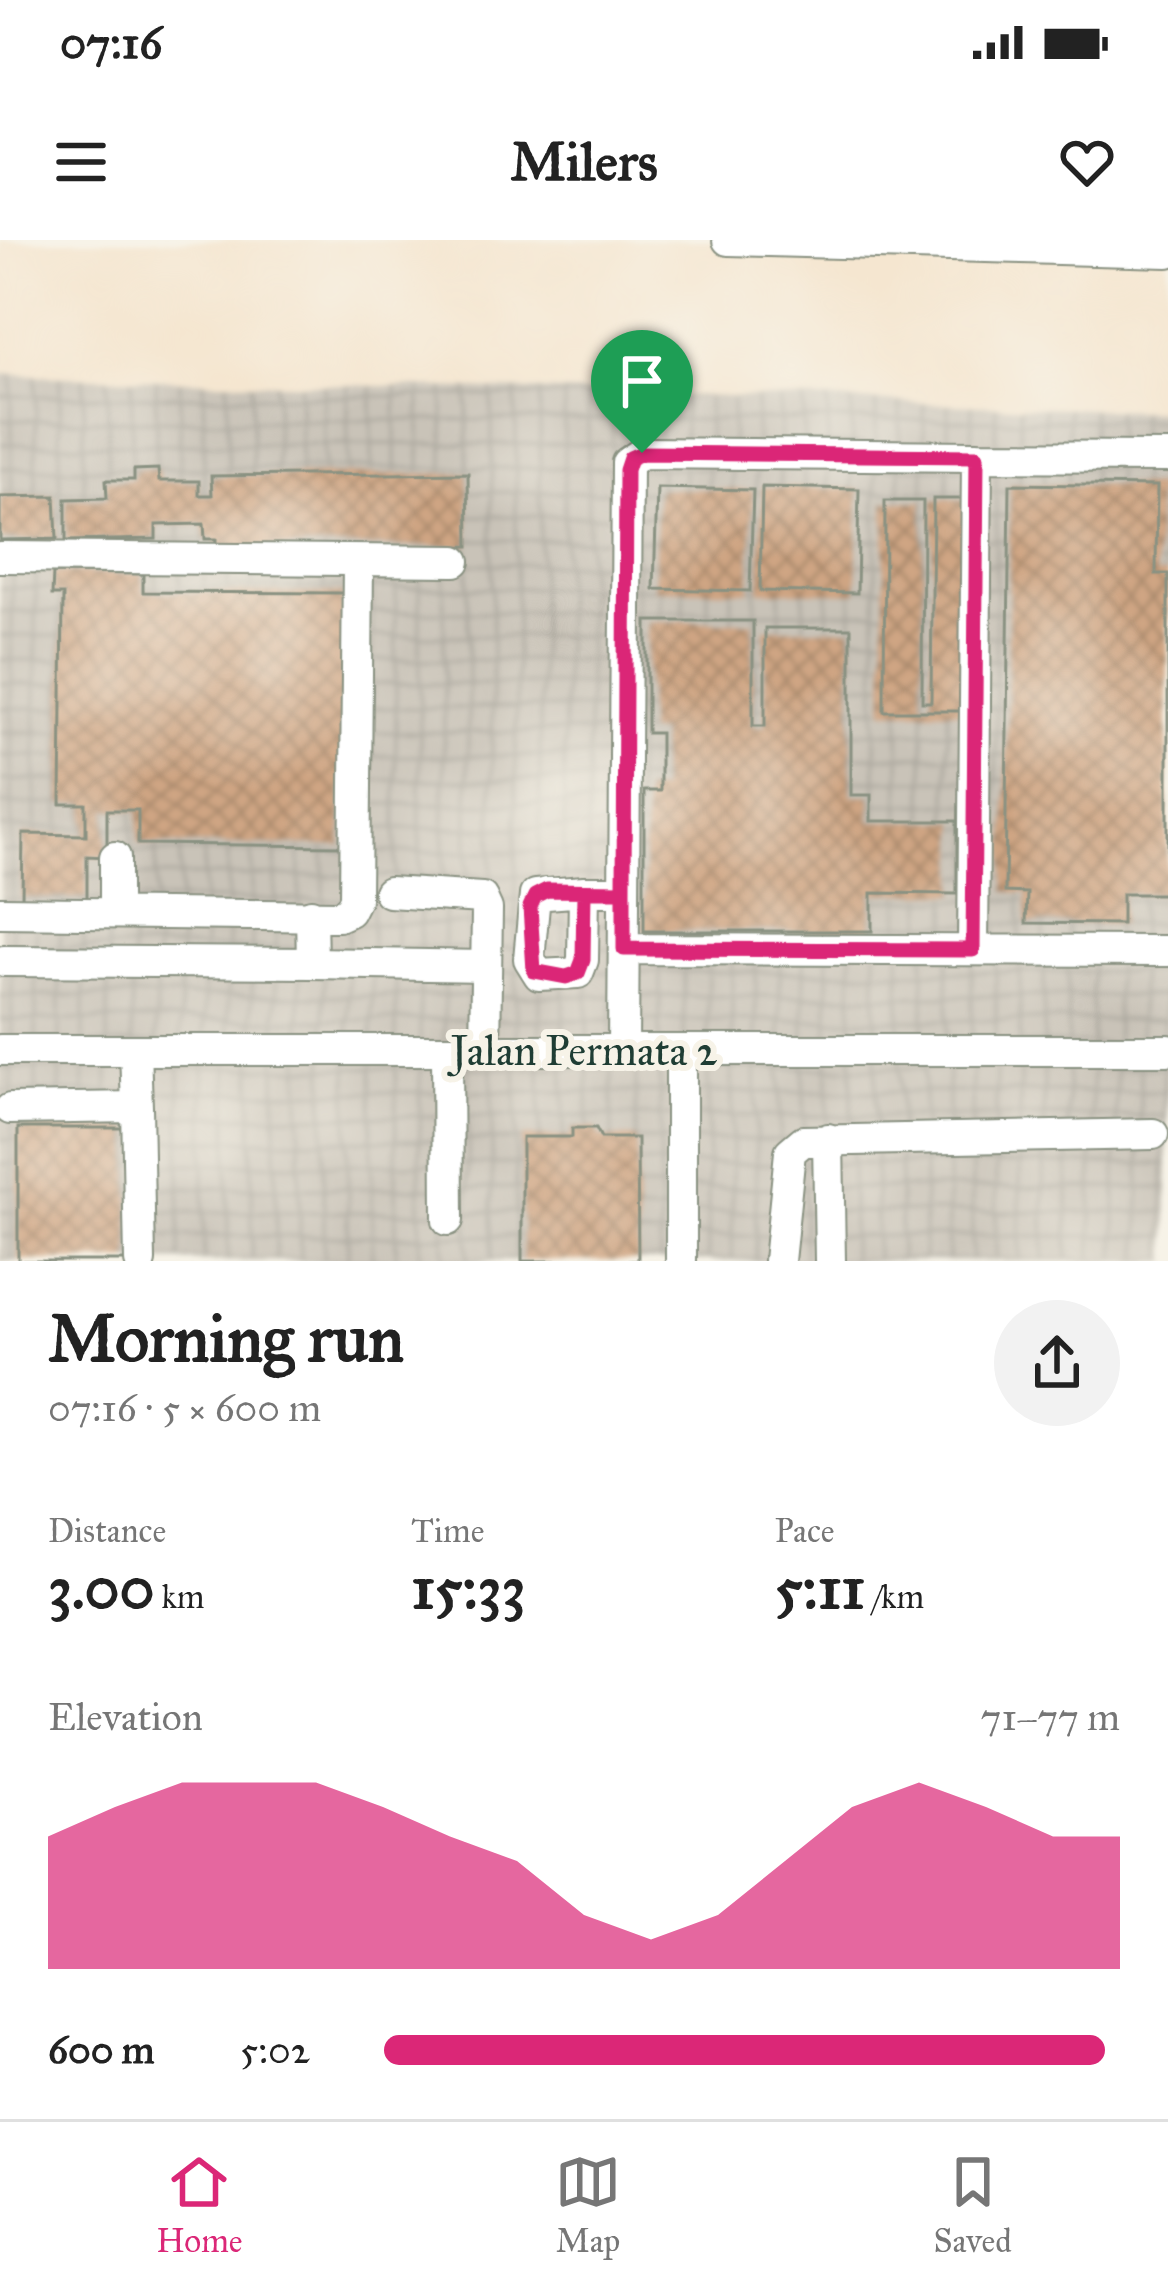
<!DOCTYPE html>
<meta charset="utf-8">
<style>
:root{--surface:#fff;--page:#f2f2f2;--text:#222;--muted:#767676;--line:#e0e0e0;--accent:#db2777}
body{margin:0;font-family:"IM FELL Great Primer",serif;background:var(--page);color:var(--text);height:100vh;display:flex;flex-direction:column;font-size:45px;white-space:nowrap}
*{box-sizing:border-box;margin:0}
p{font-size:39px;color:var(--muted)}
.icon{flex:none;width:66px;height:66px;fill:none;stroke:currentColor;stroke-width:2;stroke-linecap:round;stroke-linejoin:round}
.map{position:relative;height:1021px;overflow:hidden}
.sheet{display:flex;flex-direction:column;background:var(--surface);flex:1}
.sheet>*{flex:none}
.pin{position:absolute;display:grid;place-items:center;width:102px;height:102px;color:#fff;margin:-123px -51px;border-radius:50% 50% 50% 0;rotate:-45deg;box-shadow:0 0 12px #0007}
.pin .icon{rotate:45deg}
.round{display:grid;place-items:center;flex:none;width:126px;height:126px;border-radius:63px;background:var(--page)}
.overview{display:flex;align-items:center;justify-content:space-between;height:204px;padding:0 48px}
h1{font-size:66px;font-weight:800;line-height:90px}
.stats{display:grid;grid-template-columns:repeat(3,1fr);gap:18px;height:204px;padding:12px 48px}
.stats div{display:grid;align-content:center}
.stats b{font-size:60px;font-weight:800}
.stats small{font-size:33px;font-weight:400}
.stats p{font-size:33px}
.chart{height:336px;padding:24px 48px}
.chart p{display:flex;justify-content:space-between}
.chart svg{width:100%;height:216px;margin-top:12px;fill:var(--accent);opacity:.7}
ul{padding:0 48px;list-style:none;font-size:39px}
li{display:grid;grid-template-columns:192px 144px 1fr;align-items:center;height:90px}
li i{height:30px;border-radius:15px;background:var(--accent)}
.status{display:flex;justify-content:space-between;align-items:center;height:84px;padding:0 60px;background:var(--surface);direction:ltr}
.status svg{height:33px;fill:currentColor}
header{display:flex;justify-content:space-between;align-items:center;height:156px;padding:0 48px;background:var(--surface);font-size:54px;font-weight:800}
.dock{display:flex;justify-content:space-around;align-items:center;height:168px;border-top:3px solid var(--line);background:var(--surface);font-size:33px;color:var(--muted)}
.dock a{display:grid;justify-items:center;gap:6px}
.dock .selected{color:var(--accent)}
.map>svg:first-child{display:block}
.industrial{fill:url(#industrial-grid)}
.building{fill:url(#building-cross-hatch)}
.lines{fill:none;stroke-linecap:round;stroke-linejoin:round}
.minor-casing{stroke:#8a9282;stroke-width:34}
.minor{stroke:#fff;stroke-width:30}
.route-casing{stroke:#fff;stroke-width:24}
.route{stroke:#db2777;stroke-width:15}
.labels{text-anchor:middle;stroke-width:12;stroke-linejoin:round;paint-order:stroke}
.street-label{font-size:42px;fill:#1f3d34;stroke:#f7f3e8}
</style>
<div class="status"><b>07:16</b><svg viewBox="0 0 49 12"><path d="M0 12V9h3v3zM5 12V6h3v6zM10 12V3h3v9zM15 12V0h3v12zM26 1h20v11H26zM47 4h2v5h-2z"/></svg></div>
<header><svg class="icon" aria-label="menu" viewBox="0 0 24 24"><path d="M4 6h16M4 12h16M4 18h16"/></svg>Milers<svg class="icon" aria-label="heart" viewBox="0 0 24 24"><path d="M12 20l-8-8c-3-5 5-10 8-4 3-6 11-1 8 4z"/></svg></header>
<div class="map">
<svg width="1168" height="1021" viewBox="0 0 1168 1021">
<defs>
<pattern id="industrial-grid" width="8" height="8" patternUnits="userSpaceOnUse" patternTransform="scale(3)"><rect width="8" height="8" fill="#c9c3b8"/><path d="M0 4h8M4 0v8" fill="none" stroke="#aca89f"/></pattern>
<pattern id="building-cross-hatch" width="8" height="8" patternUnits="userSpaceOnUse" patternTransform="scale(3)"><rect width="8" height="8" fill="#cfa583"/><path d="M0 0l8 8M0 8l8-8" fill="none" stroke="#a7886c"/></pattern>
</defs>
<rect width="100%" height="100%" fill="#f7f3e8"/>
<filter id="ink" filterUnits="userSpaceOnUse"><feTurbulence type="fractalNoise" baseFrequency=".00833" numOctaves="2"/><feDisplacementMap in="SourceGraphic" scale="24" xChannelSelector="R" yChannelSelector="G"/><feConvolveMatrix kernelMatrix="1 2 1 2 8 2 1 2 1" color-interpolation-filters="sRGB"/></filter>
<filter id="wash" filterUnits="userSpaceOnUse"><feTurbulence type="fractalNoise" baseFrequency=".004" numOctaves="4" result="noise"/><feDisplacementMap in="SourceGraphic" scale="48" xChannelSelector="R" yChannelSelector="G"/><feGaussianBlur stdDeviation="2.7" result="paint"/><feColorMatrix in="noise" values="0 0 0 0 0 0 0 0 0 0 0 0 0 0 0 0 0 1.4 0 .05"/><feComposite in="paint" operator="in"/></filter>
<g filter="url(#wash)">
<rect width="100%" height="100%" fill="#f5e6d0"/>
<path class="industrial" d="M0,134L1168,171V1021H0Z"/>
<g id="blocks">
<path class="building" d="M158,229L159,241H199V255H212L211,236L468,233L469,306L216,308V299H205L204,284L156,285V299L66,301V259L107,258L106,240H134V230Z
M1010,244L1157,246L1156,334H1168V654H1122V684L1026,683L1027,653L1005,652Z
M762,247L859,249L857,353L760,351Z
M657,248L753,250L750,351L654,349Z
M55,256L57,299L0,300V257Z
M933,259H968L967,471H884L885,261H923L922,462H931Z
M53,333L143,334V352L343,353L342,606L138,604V570H107V617L87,616V658H22L23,594L86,595V564H61L63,355H52Z
M647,381H753V486H765V388H851V555H871V581H957V654L872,653V691H644V551H660V493H647Z
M18,888H130V1021H18Z
M572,888H596L601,898H637L638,1021H522V897H572Z"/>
</g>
</g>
<g filter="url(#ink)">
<use href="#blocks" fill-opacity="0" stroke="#8a9282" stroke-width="3"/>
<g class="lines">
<g class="minor-casing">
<path id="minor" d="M728,0L1168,12
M0,317L455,321
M584,651L535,655L529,719L539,735L578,733L583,720L584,651H624
M389,652L482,658L487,669L485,810
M0,672L338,676L349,671L355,659L358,321
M115,673V617
M311,674L312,723L486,726
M624,709L1168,711
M973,710L977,216L1168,217
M4,721L312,723
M0,810H1168
M447,810L448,980
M623,810L627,223L642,213L977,216
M681,810V1021
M137,867L140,1021
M10,869L137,867L135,810
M828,899L830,1021
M779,1021L790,912L803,901L1153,894"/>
</g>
<use href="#minor" class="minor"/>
</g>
</g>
<g class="lines" filter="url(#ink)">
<g class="route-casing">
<path id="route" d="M642,213L630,218L626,230L624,651L547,650L535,656L530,667L534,731L566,737L578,733L583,720L584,651H624V709L973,710L977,216L642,213"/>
</g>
<use href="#route" class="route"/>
</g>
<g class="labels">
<g class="street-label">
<text x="584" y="825">Jalan Permata 2</text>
</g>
</g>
</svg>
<div class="pin" style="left:642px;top:213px;background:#1e9e55"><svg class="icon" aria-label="arrive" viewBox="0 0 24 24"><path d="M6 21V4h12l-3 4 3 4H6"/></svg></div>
</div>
<section class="sheet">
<div class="overview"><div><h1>Morning run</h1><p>07:16 · 5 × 600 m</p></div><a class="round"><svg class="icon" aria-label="share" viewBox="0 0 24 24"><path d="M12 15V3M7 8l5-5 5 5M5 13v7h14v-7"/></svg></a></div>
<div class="stats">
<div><p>Distance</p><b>3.00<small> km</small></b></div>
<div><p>Time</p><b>15:33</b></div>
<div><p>Pace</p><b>5:11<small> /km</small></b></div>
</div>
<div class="chart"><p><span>Elevation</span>71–77 m</p>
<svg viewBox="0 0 160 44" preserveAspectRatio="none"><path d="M0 44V17L10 11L20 6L30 6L40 6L50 11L60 17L70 22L80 33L90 38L100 33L110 22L120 11L130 6L140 11L150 17L160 17V44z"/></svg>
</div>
<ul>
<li><b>600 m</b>5:02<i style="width:98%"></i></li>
</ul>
</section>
<nav class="dock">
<a class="selected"><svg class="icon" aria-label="home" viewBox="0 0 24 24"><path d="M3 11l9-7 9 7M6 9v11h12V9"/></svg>Home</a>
<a><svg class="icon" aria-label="map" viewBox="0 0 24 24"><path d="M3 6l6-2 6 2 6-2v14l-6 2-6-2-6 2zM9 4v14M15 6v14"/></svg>Map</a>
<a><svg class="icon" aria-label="saved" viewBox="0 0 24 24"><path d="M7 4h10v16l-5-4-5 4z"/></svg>Saved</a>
</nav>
